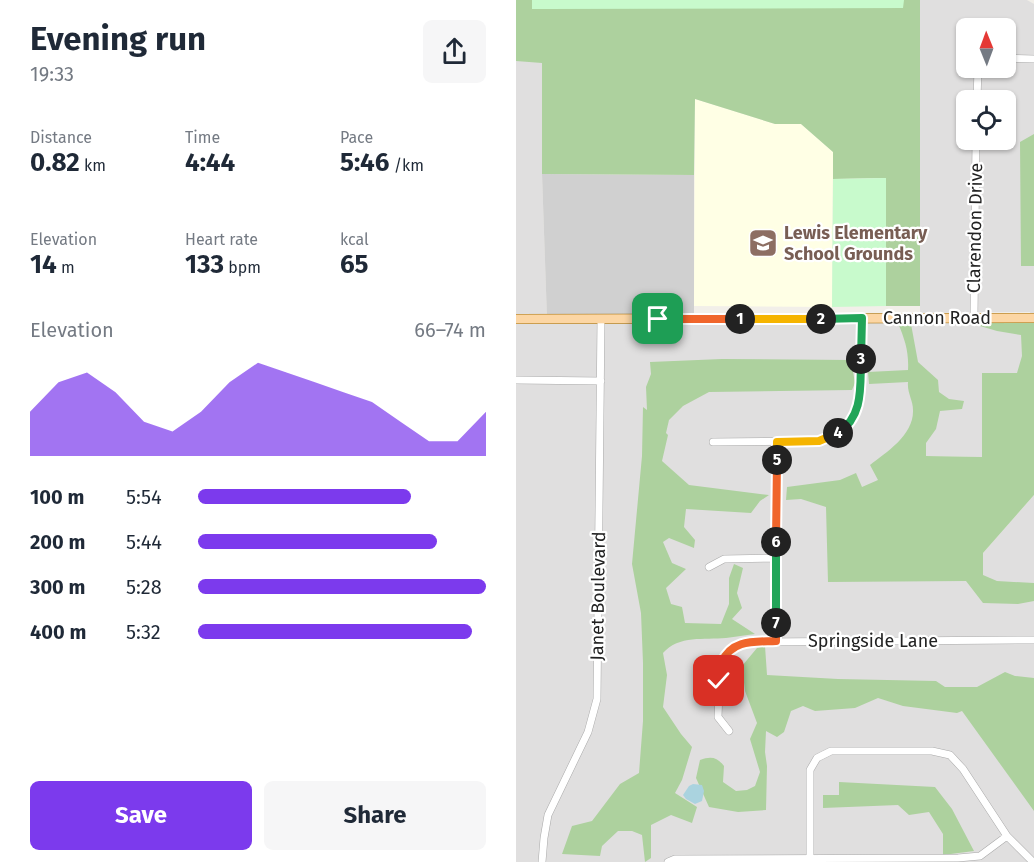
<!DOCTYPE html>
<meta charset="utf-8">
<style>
:root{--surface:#fff;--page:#f6f6f7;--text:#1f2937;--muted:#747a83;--accent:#7c3aed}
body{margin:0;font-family:"Fira Sans",sans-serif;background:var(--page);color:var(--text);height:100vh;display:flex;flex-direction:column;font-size:22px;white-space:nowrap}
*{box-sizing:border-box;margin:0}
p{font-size:20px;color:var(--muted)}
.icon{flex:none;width:33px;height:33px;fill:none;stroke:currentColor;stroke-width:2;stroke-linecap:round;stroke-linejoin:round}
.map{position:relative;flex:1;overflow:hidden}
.panel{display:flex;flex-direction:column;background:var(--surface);width:516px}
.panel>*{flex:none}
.needle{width:39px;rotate:359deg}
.controls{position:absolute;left:440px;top:18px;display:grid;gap:12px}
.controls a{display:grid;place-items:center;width:60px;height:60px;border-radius:9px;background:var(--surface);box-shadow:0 2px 4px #0004;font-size:30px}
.pin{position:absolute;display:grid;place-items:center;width:51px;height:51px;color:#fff;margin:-26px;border-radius:12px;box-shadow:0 3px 9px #0006}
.km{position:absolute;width:30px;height:30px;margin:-15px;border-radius:50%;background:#222;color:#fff;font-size:16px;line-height:30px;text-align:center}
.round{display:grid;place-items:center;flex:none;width:63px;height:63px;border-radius:9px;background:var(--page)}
.summary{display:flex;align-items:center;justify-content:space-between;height:102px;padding:0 30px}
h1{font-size:33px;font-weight:700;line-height:45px}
.metrics{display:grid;grid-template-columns:repeat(3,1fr);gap:9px;height:102px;padding:6px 30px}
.metrics div{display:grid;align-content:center}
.metrics b{font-size:26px;font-weight:700}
.metrics small{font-size:16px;font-weight:400}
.metrics p{font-size:16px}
.chart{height:168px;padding:12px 30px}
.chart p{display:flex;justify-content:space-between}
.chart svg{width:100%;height:108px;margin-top:6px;fill:var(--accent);opacity:.7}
.action{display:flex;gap:12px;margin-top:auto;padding:12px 30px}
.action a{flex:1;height:69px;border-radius:9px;background:var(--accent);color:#fff;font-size:24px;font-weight:700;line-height:69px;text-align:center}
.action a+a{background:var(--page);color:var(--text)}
ul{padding:0 30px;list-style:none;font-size:20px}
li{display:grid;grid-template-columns:96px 72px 1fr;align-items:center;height:45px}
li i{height:15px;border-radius:8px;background:var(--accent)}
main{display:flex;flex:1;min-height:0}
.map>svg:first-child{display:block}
.residential{fill:#e0dfdf;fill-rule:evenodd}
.education{fill:#ffffe5}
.religious{fill:#d0d0d0}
.forest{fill:#add19e}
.park{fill:#c8facc}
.water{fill:#aad3df}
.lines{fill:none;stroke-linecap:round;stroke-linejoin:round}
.minor-casing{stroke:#a9a9a9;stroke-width:8}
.major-casing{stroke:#a06b00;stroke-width:10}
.minor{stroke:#fff;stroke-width:7}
.major{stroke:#fcd6a4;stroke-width:9}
.split-1-casing{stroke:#fff;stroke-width:12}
.split-2-casing{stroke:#fff;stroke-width:12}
.split-3-casing{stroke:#fff;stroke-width:12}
.split-4-casing{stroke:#fff;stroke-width:12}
.split-5-casing{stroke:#fff;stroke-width:12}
.split-6-casing{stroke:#fff;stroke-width:12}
.split-7-casing{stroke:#fff;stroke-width:12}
.split-8-casing{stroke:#fff;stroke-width:12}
.split-9-casing{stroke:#fff;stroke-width:12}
.split-1{stroke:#f0652b;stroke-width:8}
.split-2{stroke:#f5b400;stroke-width:8}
.split-3{stroke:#22a559;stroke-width:8}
.split-4{stroke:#22a559;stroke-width:8}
.split-5{stroke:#f5b400;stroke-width:8}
.split-6{stroke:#f0652b;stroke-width:8}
.split-7{stroke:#22a559;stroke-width:8}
.split-8{stroke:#f0652b;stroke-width:8}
.split-9{stroke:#f5b400;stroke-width:8}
.labels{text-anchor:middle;stroke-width:4.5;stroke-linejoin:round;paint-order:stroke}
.street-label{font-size:18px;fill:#222;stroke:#fff}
.education-label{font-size:18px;font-weight:bold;fill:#785e54;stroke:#fff;text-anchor:start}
</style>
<main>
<section class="panel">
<div class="summary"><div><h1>Evening run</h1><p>19:33</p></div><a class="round"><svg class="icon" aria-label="share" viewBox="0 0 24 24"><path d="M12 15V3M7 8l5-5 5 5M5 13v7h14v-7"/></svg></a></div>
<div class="metrics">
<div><p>Distance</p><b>0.82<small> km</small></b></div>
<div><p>Time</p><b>4:44</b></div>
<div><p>Pace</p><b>5:46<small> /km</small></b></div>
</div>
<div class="metrics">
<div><p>Elevation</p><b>14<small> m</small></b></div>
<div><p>Heart rate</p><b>133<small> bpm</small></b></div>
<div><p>kcal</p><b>65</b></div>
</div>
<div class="chart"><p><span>Elevation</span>66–74 m</p>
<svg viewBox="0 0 160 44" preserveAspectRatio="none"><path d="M0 44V26L10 14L20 10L30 18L40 30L50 34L60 26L70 14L80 6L90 10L100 14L110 18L120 22L130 30L140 38L150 38L160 26V44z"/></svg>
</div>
<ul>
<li><b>100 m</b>5:54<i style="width:74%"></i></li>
<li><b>200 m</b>5:44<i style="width:83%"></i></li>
<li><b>300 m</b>5:28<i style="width:100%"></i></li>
<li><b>400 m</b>5:32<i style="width:95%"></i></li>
</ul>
<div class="action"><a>Save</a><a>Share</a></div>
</section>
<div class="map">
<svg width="518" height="862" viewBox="0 0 518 862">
<rect width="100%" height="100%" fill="#f2efe9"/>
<path class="residential" d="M404,0H511L518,4V373H466V457L395,456L467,581V553L518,495V862H0V324L515,317L514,312L404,313ZM450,28H489V68H450ZM450,100H489V140H450Z
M0,9H26V174L31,319H0Z"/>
<path class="education" d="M179,99L259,124H285L317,152L316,307L178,306Z"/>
<path class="religious" d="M26,174L178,175V319H31Z"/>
<path class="forest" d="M0,0H404V306H370V178L317,179V152L285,124H259L179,99L178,175L26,174V63L0,61Z
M518,134V266H505L504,142Z
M463,321H518V495L467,553V575L481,581L518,583V601L502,604L467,603L450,581L312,582L310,507L285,499L270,500L271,487L324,480L340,473L346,487L362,480L354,465C371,452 398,435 397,410C397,400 391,393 392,382L353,384L352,372L392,370C393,352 389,340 382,323L395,324L402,362L422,380L423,392L433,399L448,401L446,409L424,411L420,429L410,443V456L466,457V373H501L506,356L505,335L481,331L464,326Z
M206,359L335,360L339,383L336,390L193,392L167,406L153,420L150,433L152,435L146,461L173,485L253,495L244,501L235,513L170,509L168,527L179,540L178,548L153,538L147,542L156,563L170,569L150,588L155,604L166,607L169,623L205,624L213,604V578L218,564L227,568L221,593L226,608L216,619L239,634C229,635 220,637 210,638C188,640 163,635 147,653L151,675L147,707L165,734L176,747L166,780L159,793L181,807L176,823L155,815L135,825V858L129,862L126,835L116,831H102L86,846L84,856L46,854L56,826L76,821L104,784L123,773L127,721V663L125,613L116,564L126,456L127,407L131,410L130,387L135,374L134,362Z
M249,646L251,675L322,679L420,681L429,687H461L489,672L499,676L518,678V811L446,711L441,713L387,706L362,698L339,708L299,711L287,706L275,711L268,732L261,737L250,731L249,752L251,766L250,810L222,812L193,807L180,778L184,760C195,756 201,757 208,766L207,782L220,791L231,790L239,786L244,772L234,739L241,723L229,691L226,666L241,648Z
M323,782L419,787L436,809L458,851L427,855V834L413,812L393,815L382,805L307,808V795H323Z"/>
<path class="park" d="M16,0H388L387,8L26,9H16Z
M370,178V306L316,307L317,179Z"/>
<path class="water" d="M177,784L186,785L188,791L186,801L179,804L170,799L167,795L173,786Z"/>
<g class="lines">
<g class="minor-casing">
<path id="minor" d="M489,58L518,59
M461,100L462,68
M458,317L460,140
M0,380L85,381
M197,442L303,441C343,430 344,407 345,371C345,354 345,336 346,318
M193,567L208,559L260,558
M260,641L261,442
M213,731L202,717L204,665L209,655L215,649L229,642L518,640
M294,858V770L301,758L315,751H416L434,755L447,769L491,836L517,862
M26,862L28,838L32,815L72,732L81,699L85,319
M152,862L159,859L442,858L464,856L491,836"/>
</g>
<g class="major-casing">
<path id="major" d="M0,319L518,318"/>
</g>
<use href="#minor" class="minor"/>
<use href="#major" class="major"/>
</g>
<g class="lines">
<g class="split-1-casing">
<path id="split-1" d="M142,319H224"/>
</g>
<g class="split-2-casing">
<path id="split-2" d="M224,319H305"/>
</g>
<g class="split-3-casing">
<path id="split-3" d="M305,319L346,318L345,359"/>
</g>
<g class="split-4-casing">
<path id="split-4" d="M322,433C348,416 344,386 345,359"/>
</g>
<g class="split-5-casing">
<path id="split-5" d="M261,460V442L303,441L322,433"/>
</g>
<g class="split-6-casing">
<path id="split-6" d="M260,542L261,460"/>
</g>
<g class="split-7-casing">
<path id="split-7" d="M260,542V623"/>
</g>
<g class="split-8-casing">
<path id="split-8" d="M206,662C216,639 239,642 260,641V623"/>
</g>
<g class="split-9-casing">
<path id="split-9" d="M203,681L206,662"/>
</g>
<use href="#split-1" class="split-1"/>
<use href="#split-2" class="split-2"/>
<use href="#split-3" class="split-3"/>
<use href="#split-4" class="split-4"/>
<use href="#split-5" class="split-5"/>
<use href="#split-6" class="split-6"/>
<use href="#split-7" class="split-7"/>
<use href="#split-8" class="split-8"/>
<use href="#split-9" class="split-9"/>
</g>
<defs>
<g id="school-square" transform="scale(1.5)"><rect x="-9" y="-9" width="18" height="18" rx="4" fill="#8d6e63" stroke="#fff"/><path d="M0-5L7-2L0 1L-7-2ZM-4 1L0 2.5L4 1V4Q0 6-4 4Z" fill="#fff"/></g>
</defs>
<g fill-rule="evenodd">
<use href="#school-square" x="247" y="243"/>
</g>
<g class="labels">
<g class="street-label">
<text transform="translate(459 228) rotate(-89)" y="6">Clarendon Drive</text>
<text x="421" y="324">Cannon Road</text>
<text transform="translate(82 596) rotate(-89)" y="6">Janet Boulevard</text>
<text x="357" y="647">Springside Lane</text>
</g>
<g class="education-label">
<text x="268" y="239">Lewis Elementary<tspan x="268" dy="21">School Grounds</tspan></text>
</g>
</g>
</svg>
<div class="controls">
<a><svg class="needle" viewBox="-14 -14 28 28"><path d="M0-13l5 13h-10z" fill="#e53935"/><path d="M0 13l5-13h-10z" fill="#747a83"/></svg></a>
<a><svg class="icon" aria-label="locate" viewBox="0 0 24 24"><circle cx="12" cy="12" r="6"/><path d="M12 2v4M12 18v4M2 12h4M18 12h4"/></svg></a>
</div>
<div class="pin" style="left:142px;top:319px;background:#1e9e55"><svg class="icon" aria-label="arrive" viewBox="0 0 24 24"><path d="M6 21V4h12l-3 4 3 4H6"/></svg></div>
<div class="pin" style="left:203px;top:681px;background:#d93025"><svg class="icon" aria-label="check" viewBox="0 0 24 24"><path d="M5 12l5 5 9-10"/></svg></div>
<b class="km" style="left:224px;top:319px">1</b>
<b class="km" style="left:305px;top:319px">2</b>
<b class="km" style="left:345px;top:359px">3</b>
<b class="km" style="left:322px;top:433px">4</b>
<b class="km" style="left:261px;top:460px">5</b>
<b class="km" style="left:260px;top:542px">6</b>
<b class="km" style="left:260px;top:623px">7</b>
</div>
</main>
